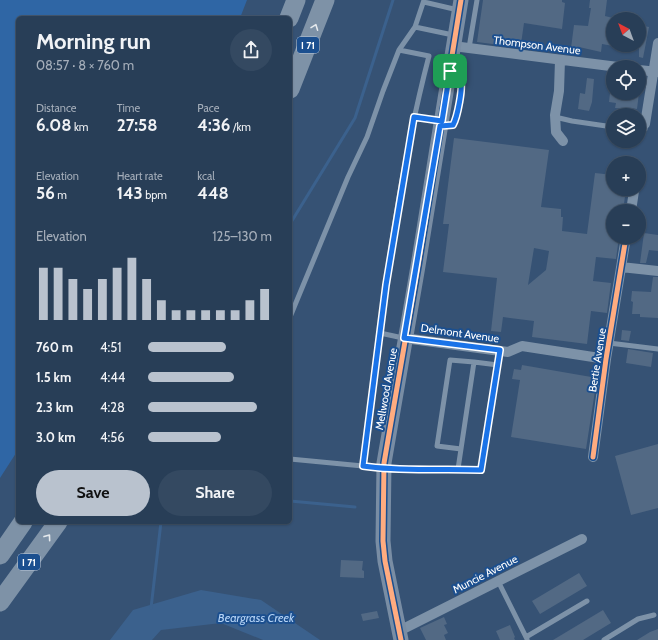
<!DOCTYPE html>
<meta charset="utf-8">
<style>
:root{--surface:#283e57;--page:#344961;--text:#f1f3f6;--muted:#a5aeba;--line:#44576d;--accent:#b9c2ce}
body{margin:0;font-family:Cabin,sans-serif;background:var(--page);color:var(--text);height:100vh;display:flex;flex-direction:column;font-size:15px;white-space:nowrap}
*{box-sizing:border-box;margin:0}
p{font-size:13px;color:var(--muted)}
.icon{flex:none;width:22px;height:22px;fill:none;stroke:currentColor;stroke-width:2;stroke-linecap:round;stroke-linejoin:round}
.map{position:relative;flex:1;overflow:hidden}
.sheet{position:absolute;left:16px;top:16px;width:276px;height:508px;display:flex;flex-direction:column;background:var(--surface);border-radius:6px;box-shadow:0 1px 3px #0004,0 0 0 1px var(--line)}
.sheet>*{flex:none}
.needle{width:26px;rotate:319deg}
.tools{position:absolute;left:606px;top:12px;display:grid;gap:8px}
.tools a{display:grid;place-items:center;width:40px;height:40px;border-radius:50%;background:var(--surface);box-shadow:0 1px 3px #0004,0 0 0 1px var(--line);font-size:20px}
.pin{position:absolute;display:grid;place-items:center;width:34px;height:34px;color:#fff;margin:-17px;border-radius:8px;box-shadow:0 2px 6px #0006}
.round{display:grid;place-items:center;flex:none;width:42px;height:42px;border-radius:21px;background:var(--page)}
.overview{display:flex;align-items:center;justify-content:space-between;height:68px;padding:0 20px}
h1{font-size:22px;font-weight:800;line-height:30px}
.metrics{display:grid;grid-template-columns:repeat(3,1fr);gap:6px;height:68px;padding:4px 20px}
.metrics div{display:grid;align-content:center}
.metrics b{font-size:17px;font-weight:800}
.metrics small{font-size:11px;font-weight:400}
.metrics p{font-size:11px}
.chart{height:112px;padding:8px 20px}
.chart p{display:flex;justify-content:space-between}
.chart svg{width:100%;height:72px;margin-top:4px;stroke:var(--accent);stroke-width:6}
.primary-button{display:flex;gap:8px;margin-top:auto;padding:8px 20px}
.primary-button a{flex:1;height:46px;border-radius:24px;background:var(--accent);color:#111;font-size:16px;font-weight:800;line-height:46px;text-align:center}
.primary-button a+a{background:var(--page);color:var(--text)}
ul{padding:0 20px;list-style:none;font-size:13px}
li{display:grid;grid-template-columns:64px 48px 1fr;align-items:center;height:30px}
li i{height:10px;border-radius:5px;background:var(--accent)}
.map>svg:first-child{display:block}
.green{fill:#2f66a5}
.water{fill:#3b618d}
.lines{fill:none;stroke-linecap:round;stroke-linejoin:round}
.stream{stroke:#3b618d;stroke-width:3}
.building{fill:#526984;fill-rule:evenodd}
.lane{stroke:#7d92a8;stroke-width:5}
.street{stroke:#7d92a8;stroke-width:10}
.secondary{stroke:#798da4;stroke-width:15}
.highway{stroke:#7e92a7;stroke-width:19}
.cycleway-casing{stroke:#1b4f8f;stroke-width:8}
.cycleway{stroke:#ffac80;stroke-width:5}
.oneway{stroke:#e5e9ed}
.route-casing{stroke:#fff;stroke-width:8}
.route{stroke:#1a73e8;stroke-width:5}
.labels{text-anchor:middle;stroke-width:4;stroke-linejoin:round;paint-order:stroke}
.shield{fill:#1b4f8f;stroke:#bbcadd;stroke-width:1}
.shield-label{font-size:10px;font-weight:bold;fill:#fff}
.street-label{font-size:11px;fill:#fff;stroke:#1b4f8f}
.water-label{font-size:12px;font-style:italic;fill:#b5d3f5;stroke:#1b4f8f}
</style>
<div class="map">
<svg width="658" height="640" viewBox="0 0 658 640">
<rect width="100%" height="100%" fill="#365274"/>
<path class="green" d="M0,0H247L240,18H18V450L0,478Z"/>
<path class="water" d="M201,590L261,600L320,640H263L221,623L161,630L152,640H110L133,610Z"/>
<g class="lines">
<path class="stream" d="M290,224L355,118L393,0
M290,501L355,507
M151,608L161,522"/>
</g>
<path class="building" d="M483,0H562V2L565,3L562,29L524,23L521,44L516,43V47L477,42Z
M590,0H607L605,16L613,18V46L602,44L601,52L579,47L578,49L571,48L574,25L588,26L591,8H589Z
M639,25L649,27L643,58L639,57Z
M587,78L594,79L592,102L589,111L578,109L580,93L585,94Z
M610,93H639L637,109L631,108V109L615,108L616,103L609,102Z
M454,138L549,150L541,207L561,209V217H563L562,231L587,234L595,173L613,175V189H626L623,211H613V237H619L616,259L596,257L593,281L611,283L607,313L591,311L587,344L532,337L534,321L503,317L501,332L491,331L497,278L443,272L449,224H443ZM534,248L549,251L546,270L528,285Z
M644,233L658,235V251L649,250L646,263H640Z
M653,277H658V318L640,317V314H632L633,302L631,301L632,291L651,292Z
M622,330L631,331L629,341L621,340Z
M628,349L653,353L651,367L626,363Z
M522,365L597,378L586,449L511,437L520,380L512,379L514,369L521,370Z
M658,444V508L631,515L615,456Z
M341,560L363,561L362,570L364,571V578L340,577Z
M579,573L587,586L540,614L532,601Z
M603,610L611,623L583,640H553Z
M377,611L379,618L363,621L361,614Z
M444,617L447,624L444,625L448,633L444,635L446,640H426L420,628Z
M510,625L515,637L514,638L515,640H500L496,631Z
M658,629V640H637L650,632Z"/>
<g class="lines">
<path class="lane" d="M424,2L458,10
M415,27L453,35
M469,48L477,0
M399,50L429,56C394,189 380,329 363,466C402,472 441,468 481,470L500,351
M414,117L440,121
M555,117L572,121L613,127
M441,126L453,125C457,119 463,88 461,81C459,77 455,75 451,72
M639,129H645V124
M290,317L348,177L367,137L383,91L399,50L415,27L424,0
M380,333L403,338
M609,343L658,349
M461,449L437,446L450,360L474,362
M290,459L363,466
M458,469L474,362L498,365
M498,581L527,639
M526,637L587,601
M604,640L638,619L654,615"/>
<path class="street" d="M453,46L618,67
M560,60L559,91L555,115L556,132L563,141
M639,70L658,72
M645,124L658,43
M631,211L634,191
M621,267L658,271
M404,338L508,352L522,346L606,359
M593,457L606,359L626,237
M399,631L582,539"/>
<path class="secondary" d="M401,640L385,561L383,541L384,463L418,266L461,0"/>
<path class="highway" d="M289,18L296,0
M290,89L325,0
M0,555L23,522
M0,602L58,522"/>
<g class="cycleway-casing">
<path id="cycleway" d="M593,457L606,359L626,237
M401,640L385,561L383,541L384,463L418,266L461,0"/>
</g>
<use href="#cycleway" class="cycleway"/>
</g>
<defs><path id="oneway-chevron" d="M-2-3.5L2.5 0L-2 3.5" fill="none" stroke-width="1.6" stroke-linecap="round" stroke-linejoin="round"/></defs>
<g class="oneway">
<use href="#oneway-chevron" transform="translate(315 27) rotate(-69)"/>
<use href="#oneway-chevron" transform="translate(48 537) rotate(-54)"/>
</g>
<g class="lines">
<g class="route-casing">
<path id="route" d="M450,71C453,74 457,76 460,79C464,86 457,118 453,125L440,126L404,338L500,350L481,470C442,468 402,472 363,466L386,285L414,117L442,121Z"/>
</g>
<use href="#route" class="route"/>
</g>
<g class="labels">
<g class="shield">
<rect x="297" y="37" width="22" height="16" rx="3"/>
<rect x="18" y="554" width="22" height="16" rx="3"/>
</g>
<g class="shield-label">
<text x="308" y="49">I 71</text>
<text x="29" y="566">I 71</text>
</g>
<g class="street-label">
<text transform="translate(537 45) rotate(7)" y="4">Thompson Avenue</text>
<text transform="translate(460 333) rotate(8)" y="4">Delmont Avenue</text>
<text transform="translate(597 360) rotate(-81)" y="4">Bertie Avenue</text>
<text transform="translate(386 389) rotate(-80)" y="4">Mellwood Avenue</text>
<text transform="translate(485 574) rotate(-27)" y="4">Muncie Avenue</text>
</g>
<g class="water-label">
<text x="256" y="622">Beargrass Creek</text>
</g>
</g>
</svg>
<div class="tools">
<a><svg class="needle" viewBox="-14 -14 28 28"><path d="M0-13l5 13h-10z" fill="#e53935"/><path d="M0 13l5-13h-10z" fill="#a5aeba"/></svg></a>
<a><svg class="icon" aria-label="locate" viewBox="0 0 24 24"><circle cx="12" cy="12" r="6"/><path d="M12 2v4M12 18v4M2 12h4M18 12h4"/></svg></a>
<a><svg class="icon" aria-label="layers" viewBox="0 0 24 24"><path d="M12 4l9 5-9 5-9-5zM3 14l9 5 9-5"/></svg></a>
<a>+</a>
<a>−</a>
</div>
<div class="pin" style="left:450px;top:71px;background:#1e9e55"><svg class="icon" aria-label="arrive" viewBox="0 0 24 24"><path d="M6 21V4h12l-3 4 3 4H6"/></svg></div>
<section class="sheet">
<div class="overview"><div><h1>Morning run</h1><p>08:57 · 8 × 760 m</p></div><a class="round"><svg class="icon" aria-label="share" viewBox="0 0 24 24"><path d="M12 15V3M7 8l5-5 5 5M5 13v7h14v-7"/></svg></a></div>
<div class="metrics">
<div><p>Distance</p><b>6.08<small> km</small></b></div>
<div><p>Time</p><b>27:58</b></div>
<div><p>Pace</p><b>4:36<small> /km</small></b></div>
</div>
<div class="metrics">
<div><p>Elevation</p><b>56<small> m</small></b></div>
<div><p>Heart rate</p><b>143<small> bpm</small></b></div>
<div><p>kcal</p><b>448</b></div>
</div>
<div class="chart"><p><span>Elevation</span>125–130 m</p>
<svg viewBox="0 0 160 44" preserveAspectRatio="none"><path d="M5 44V12M15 44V12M25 44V19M35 44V25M45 44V19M55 44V12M65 44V6M75 44V19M85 44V32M95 44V38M105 44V38M115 44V38M125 44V38M135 44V38M145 44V32M155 44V25"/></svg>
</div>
<ul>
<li><b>760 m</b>4:51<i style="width:63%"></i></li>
<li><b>1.5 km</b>4:44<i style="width:69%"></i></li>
<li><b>2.3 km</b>4:28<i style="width:88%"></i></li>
<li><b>3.0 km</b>4:56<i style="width:59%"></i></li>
</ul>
<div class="primary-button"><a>Save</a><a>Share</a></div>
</section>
</div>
